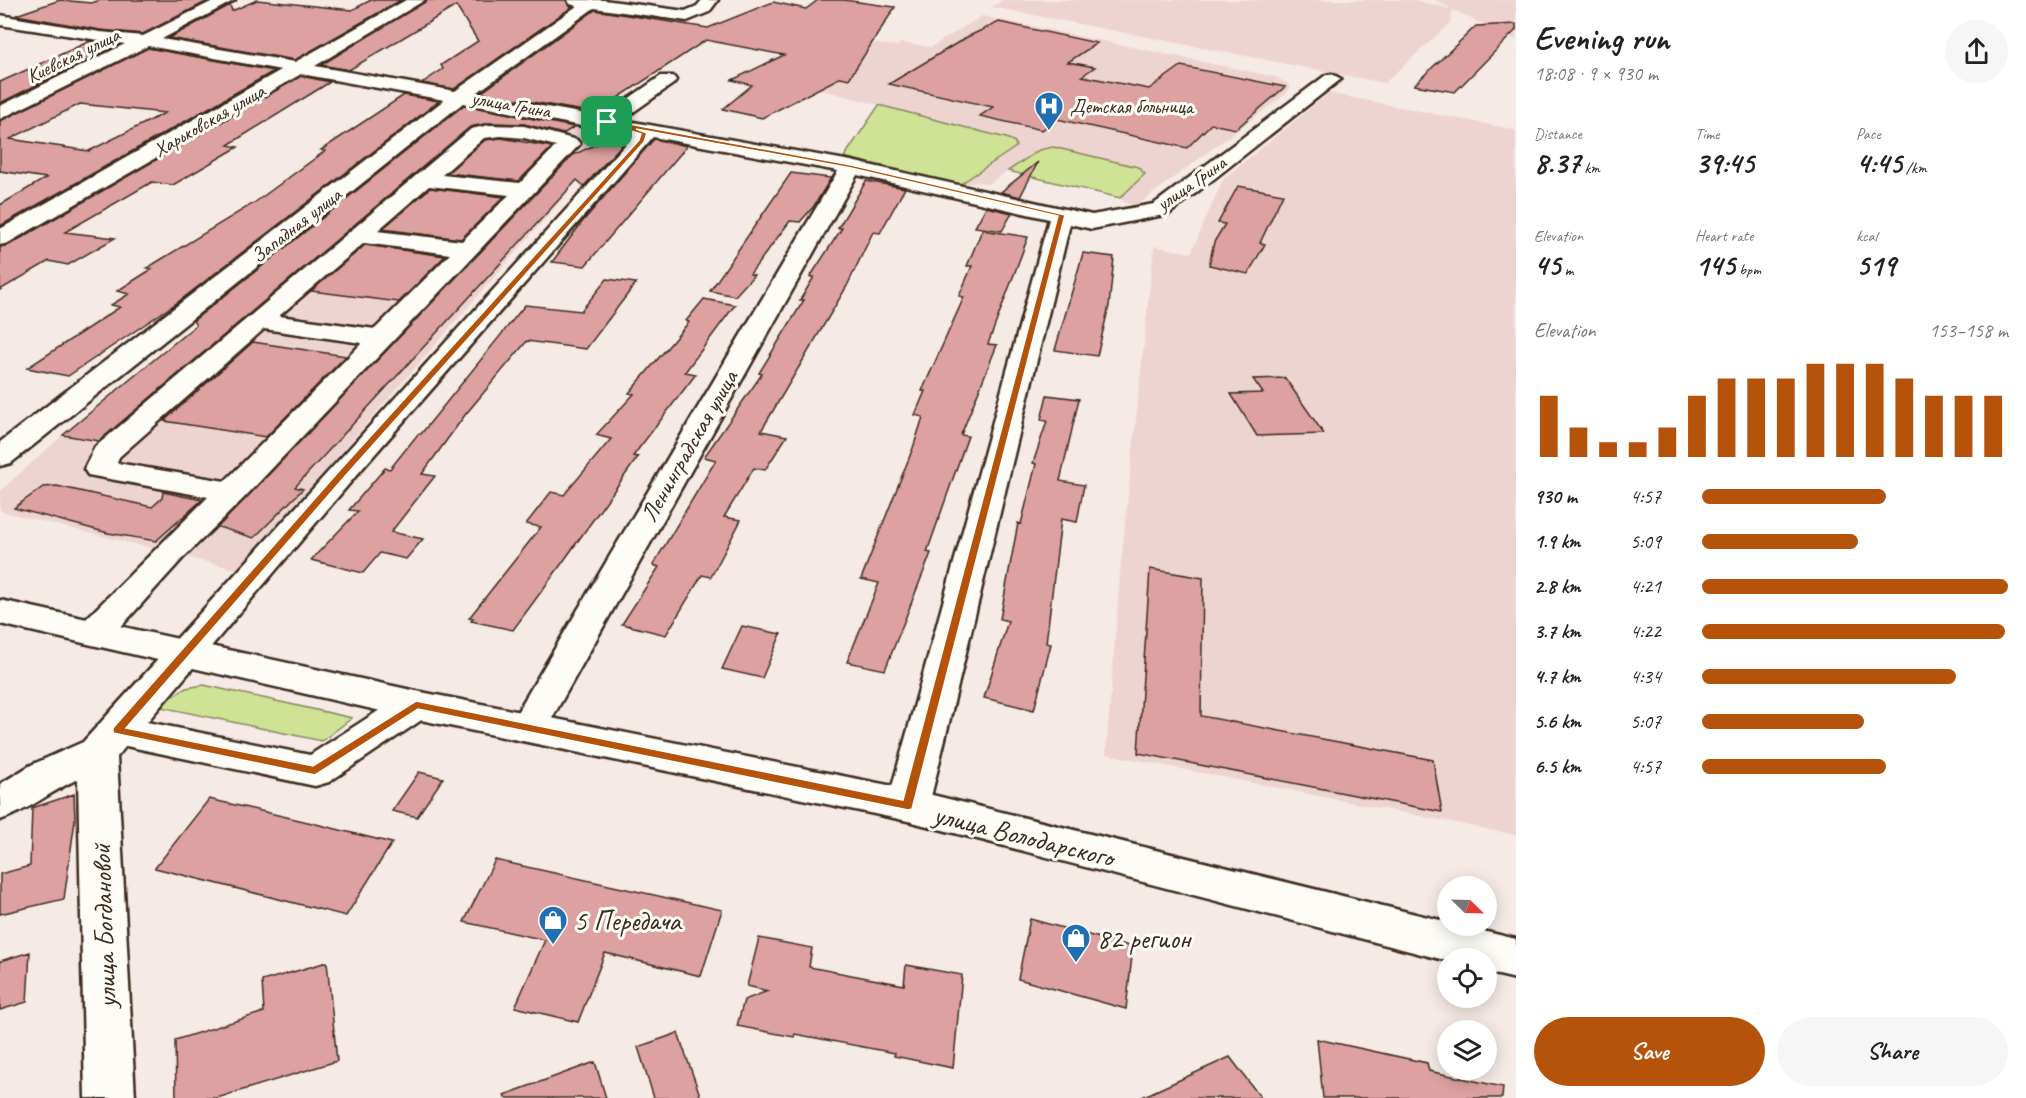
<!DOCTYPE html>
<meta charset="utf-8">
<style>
:root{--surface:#fff;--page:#f6f6f6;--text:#222;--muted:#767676;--accent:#b45309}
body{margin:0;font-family:Caveat,sans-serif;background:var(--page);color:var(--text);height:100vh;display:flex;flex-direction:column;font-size:22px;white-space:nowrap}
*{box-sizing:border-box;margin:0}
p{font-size:20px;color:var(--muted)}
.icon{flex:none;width:33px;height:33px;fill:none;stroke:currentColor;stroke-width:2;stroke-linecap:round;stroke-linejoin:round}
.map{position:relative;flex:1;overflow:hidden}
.details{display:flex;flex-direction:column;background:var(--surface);width:510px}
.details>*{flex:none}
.needle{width:39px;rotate:113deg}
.tools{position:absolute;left:1437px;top:876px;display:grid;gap:12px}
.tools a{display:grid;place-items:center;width:60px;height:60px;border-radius:50%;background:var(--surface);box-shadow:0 3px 15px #0003;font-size:30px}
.pin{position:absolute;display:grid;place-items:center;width:51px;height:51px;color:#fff;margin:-26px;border-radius:12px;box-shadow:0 3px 9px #0006}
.round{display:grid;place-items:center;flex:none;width:63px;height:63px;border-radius:32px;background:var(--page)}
.overview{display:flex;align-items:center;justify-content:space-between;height:102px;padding:0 18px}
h1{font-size:33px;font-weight:700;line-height:45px}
.figures{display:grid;grid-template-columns:repeat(3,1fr);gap:9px;height:102px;padding:6px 18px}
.figures div{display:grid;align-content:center}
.figures b{font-size:30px;font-weight:700}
.figures small{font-size:16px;font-weight:400}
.figures p{font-size:16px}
.chart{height:168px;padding:12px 18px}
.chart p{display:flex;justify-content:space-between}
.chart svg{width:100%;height:108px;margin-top:6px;stroke:var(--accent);stroke-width:6}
.button{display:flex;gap:12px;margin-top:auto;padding:12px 18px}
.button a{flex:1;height:69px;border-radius:36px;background:var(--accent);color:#fff;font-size:24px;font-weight:700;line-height:69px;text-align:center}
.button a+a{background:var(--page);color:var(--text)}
ul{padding:0 18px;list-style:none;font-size:20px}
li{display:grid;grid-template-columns:96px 72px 1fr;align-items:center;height:45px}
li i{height:15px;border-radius:8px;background:var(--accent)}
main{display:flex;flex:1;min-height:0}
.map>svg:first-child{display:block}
.built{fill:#eed4d1}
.green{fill:#cfe296;stroke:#85865a;stroke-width:1.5}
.building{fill:#dca1a0;stroke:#3b2a1e;stroke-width:1.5;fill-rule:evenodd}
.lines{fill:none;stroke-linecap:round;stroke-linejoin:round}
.street-casing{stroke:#3b2a1e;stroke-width:5}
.secondary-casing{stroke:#3b2a1e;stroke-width:5}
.street{fill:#fdfcf7;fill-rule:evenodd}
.secondary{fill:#fdfcf7;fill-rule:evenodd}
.route{fill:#b45309;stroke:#fff;stroke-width:1.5;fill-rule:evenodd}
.labels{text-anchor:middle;stroke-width:6;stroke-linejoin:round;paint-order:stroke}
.far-street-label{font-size:20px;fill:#3b2a1e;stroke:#fdfcf7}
.far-poi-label{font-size:20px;fill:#3b2a1e;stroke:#fdfcf7;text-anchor:start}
.street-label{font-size:24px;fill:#3b2a1e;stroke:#fdfcf7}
.near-street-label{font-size:28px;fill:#3b2a1e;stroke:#fdfcf7}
.near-poi-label{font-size:28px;fill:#3b2a1e;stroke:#fdfcf7;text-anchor:start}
</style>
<main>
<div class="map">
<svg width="1516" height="1098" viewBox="0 0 1516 1098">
<rect width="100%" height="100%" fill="#f6eae6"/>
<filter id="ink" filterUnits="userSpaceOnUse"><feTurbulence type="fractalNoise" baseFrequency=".0167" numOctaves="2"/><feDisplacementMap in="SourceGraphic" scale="12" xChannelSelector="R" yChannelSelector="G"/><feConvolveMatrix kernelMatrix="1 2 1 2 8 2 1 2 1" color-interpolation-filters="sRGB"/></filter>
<g filter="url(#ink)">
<path class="built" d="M1003,0H1414L1451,9L1435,0H1516V40L1453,10L1450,23L1385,83L991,7Z
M982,16L1276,77L1291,86L1287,93L1136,206L1125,203L1120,198L1008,171L988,184L979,182L959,185L844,157L879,105L769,76L859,42L897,46L901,43L931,47Z
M1329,93L1516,130V835L1106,754L1121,562L1154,246L1191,253L1223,179Z
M465,105L627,131L611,143L239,570L0,511V491L63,435Z"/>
<path class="green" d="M879,105L1006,138L1015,142L1016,147L959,185L844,157Z
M1053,147L1138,167L1145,174L1120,198L1008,171L1039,150Z
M204,685L352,718L322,741L156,706L186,688Z"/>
<path class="building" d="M60,0L91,3L101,0H210L143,34L100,30L16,15Z
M257,0L352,10L371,0H401L295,60L169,38L230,5L232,11Z
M427,0H566L572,7L454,89L422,83L443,69L441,65L478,41L456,6L349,70L321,65Z
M818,0H844L895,7L849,79L841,77L762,118L723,109L752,85L732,80L784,55L706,40L595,113L481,93L595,10L708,28L773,2L806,9Z
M999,22L1097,43L1068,62L1095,67L1082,76L1149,89L1181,66L1285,87L1236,129L1211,124L1187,148L1057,119L1042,130L980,116L993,107L889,84L967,37Z
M1516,24V30L1455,92L1414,85L1476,26Z
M90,41L118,45L0,103V82Z
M148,48L274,71L0,226V205L46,178L0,171V121ZM80,104L165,113L89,151L10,139Z
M301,76L330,82L228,145L238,147L173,185L152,182L65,232L115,238L68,265L49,261L0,290V247L9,245Z
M404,95L439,101L178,302L68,376L27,368L120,307L111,305L129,294L117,291L152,269L147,268L254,203L325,151L321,150Z
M464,105L574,127L563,134L524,124L489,123L470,127L99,441L63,435L196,325L193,321Z
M616,135L629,137L584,186L577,180L295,487L303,489L254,538L218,527L573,155Z
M501,138L552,147L519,181L447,173L485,140Z
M654,139L687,146L585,266L552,262L583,221Z
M1038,162L1020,197L1001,192Z
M791,173L831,178L814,206L800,222L790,221L750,274L754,275L735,296L710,291Z
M866,181L905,188L880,233L873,232L847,286L761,431L787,436L765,470L754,468L724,517L741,520L711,577L702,575L666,635L622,624L659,567L653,565L716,460L704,457L762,374L759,373L804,300H800L814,277H810L842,228H838Z
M1238,186L1283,194L1260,243L1265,244L1248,274L1209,265L1214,242L1225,224L1218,223Z
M430,188L504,197L461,239L382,229Z
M986,207L1012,213L1002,231L975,227Z
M982,230L1028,237L988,344L997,345L961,435L968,436L927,552L931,553L885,670L847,662L879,583L861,579L913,448L923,417L915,415L925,391H922L964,297L959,296L972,266H967Z
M365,245L445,256L399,302L311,291Z
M1083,253L1114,257L1109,306L1097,356L1055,350Z
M607,279L636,283L586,349L527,341L465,415L422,474L435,476L391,532L423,539L406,559L380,553L363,573L311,560L358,511L349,510L385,468L390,469L418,434H421L525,305L581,311Z
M704,299L735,305L685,372L696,374L633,456L638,457L560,566L513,630L471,621L473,618H469L541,527L526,524L551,492L564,495L611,439L596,435L634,394L629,393L689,322L686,321Z
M253,342L346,356L266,437L164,421Z
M1285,378L1324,434L1257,436L1231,394L1263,393L1253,379Z
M1047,395L1079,399L1060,481L1084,485L1077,522L1061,519L1046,643L1051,644L1034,710L984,698L1008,621L1000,619L1018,523L1021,524L1036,464L1033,463L1047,421L1041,420Z
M57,486L152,507L162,498L163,492L202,500L156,541L108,533L14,508L43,487Z
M1150,569L1203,578L1201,716L1433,760L1442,812L1138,753Z
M742,626L781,634L762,678L722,669Z
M419,772L443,778L417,817L392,811Z
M74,794L75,820L64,899L0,914V874L30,866L32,808Z
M209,799L312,823L392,843L346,916L155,868Z
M495,860L722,910L701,976L605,953L578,1022L515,1007L545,940L464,922Z
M1030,919L1133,947L1126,1009L1018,979Z
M759,938L812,948L809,967L904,985L906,965L962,975L953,1068L894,1056L895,1053L795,1034L794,1037L737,1026L744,1000L768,991L747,986Z
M30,952L27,1002L0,1010V961Z
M327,962L337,1061L217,1098H176L175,1040L264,1012L262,981Z
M678,1033L701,1098H654L638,1047Z
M1317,1039L1427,1063L1429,1071L1503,1087L1502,1098H1323Z
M1230,1057L1261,1098H1140Z
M595,1062L606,1098H505L504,1095Z"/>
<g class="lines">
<g class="street-casing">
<path id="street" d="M215,0H235L162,39L295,62L406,0H425L315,66L455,91L577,6L570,4L568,0H604L685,11L697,6L702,0H718L709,12L687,21L594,8L475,94L602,117L661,76H673L676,80L673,84L622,120L851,161L1092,215L1154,204L1326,75L1332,74L1341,79L1169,214L1092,229L1070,224L929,805L923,816L908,821L893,816L887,805L1049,219L857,175L542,736L528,740L514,736L509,726L838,171L653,137L354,478L147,722L310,755L403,695L416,691L429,695L435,705L429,715L329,782L315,786L126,746L117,757L135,1098H85L78,779C51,791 28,811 0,820V784L31,765L83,742L633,136L463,103L11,463L0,466V442L444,100L301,74L8,243L0,245V229L281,70L148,46L0,119V106L125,44L0,25V15L100,32L143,36Z
M489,125L524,126L577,140L580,144L243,499L182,559L108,641L95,644L82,641L77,632L82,623L208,497L88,475L84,469L95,447L471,129ZM501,136L524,138L556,146L520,183L442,175L484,138ZM429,186L509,195L462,241L377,231ZM364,243L450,254L375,329L279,316ZM264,329L362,343L225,481L117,463L119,457Z"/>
</g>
<g class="secondary-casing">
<path id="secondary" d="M0,600L416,691L908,789L1448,922V926H1462L1516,939V979L1486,972V958H1448V961L908,821L416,719L0,624Z"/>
</g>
<use href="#street" class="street"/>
<use href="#secondary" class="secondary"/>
</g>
</g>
<path class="route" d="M607,120L851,165L1065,215L912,809L908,810L418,709L315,775L113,733V728L340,470L639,140L641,134L605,123ZM636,129L851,168L1058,216L903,800L416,701L313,766L126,728L347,474L644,142L647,133Z"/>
<defs>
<g id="hospital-pin" transform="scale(1.5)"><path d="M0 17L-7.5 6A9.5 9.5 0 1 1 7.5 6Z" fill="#1f6fb2" stroke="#fdfcf7"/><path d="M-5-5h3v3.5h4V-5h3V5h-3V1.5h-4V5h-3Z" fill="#fff"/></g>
<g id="shop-pin" transform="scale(1.5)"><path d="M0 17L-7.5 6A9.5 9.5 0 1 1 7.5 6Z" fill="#1f6fb2" stroke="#fdfcf7"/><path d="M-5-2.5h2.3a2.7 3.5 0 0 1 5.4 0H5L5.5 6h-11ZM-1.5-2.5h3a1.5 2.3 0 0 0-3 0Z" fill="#fff"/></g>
</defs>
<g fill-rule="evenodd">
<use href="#hospital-pin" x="1049" y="106"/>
<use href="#shop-pin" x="553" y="920"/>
<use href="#shop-pin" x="1076" y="938"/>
</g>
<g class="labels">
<g class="far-street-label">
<text transform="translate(73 55) rotate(-26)" y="7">Киевская улица</text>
<text transform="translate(511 104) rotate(10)" y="7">улица Грина</text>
<text transform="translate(209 120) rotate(-30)" y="7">Харьковская улица</text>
<text transform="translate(1191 183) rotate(-35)" y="7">улица Грина</text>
<text transform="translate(296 225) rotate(-38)" y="7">Западная улица</text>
</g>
<g class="far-poi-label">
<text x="1070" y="113">Детская больница</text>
</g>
<g class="street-label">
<text transform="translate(689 446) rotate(-60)" y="8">Ленинградская улица</text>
</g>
<g class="near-street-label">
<text transform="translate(1024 835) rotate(14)" y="10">улица Володарского</text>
<text transform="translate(103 926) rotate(-92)" y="10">улица Богдановой</text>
</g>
<g class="near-poi-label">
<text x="574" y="930">5 Передача</text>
<text x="1097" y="948">82 регион</text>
</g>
</g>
</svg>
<div class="tools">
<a><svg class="needle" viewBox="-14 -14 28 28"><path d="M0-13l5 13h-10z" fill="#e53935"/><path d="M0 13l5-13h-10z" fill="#767676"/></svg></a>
<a><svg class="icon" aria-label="locate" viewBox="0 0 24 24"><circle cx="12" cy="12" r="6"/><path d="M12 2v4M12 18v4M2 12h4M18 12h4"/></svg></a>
<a><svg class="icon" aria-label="layers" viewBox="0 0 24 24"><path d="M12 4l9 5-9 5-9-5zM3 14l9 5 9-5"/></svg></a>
</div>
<div class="pin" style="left:607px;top:122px;background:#1e9e55"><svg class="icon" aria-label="arrive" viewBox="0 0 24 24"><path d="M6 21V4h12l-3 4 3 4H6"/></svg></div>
</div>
<section class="details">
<div class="overview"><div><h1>Evening run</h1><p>18:08 · 9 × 930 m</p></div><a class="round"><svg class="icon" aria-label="share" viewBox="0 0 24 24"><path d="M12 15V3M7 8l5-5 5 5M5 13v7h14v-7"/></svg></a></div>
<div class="figures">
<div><p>Distance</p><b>8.37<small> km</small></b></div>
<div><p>Time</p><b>39:45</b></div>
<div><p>Pace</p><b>4:45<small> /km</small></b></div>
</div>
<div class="figures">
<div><p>Elevation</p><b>45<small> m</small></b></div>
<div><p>Heart rate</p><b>145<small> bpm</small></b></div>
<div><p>kcal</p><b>519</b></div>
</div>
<div class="chart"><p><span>Elevation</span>153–158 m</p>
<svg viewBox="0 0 160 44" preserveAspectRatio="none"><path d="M5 44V19M15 44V32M25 44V38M35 44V38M45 44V32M55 44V19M65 44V12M75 44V12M85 44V12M95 44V6M105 44V6M115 44V6M125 44V12M135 44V19M145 44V19M155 44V19"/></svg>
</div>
<ul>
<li><b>930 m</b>4:57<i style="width:60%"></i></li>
<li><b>1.9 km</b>5:09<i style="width:51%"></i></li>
<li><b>2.8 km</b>4:21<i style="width:100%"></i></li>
<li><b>3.7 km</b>4:22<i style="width:99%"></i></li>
<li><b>4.7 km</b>4:34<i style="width:83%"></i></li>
<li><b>5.6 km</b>5:07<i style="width:53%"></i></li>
<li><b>6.5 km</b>4:57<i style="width:60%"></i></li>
</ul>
<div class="button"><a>Save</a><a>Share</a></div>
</section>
</main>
